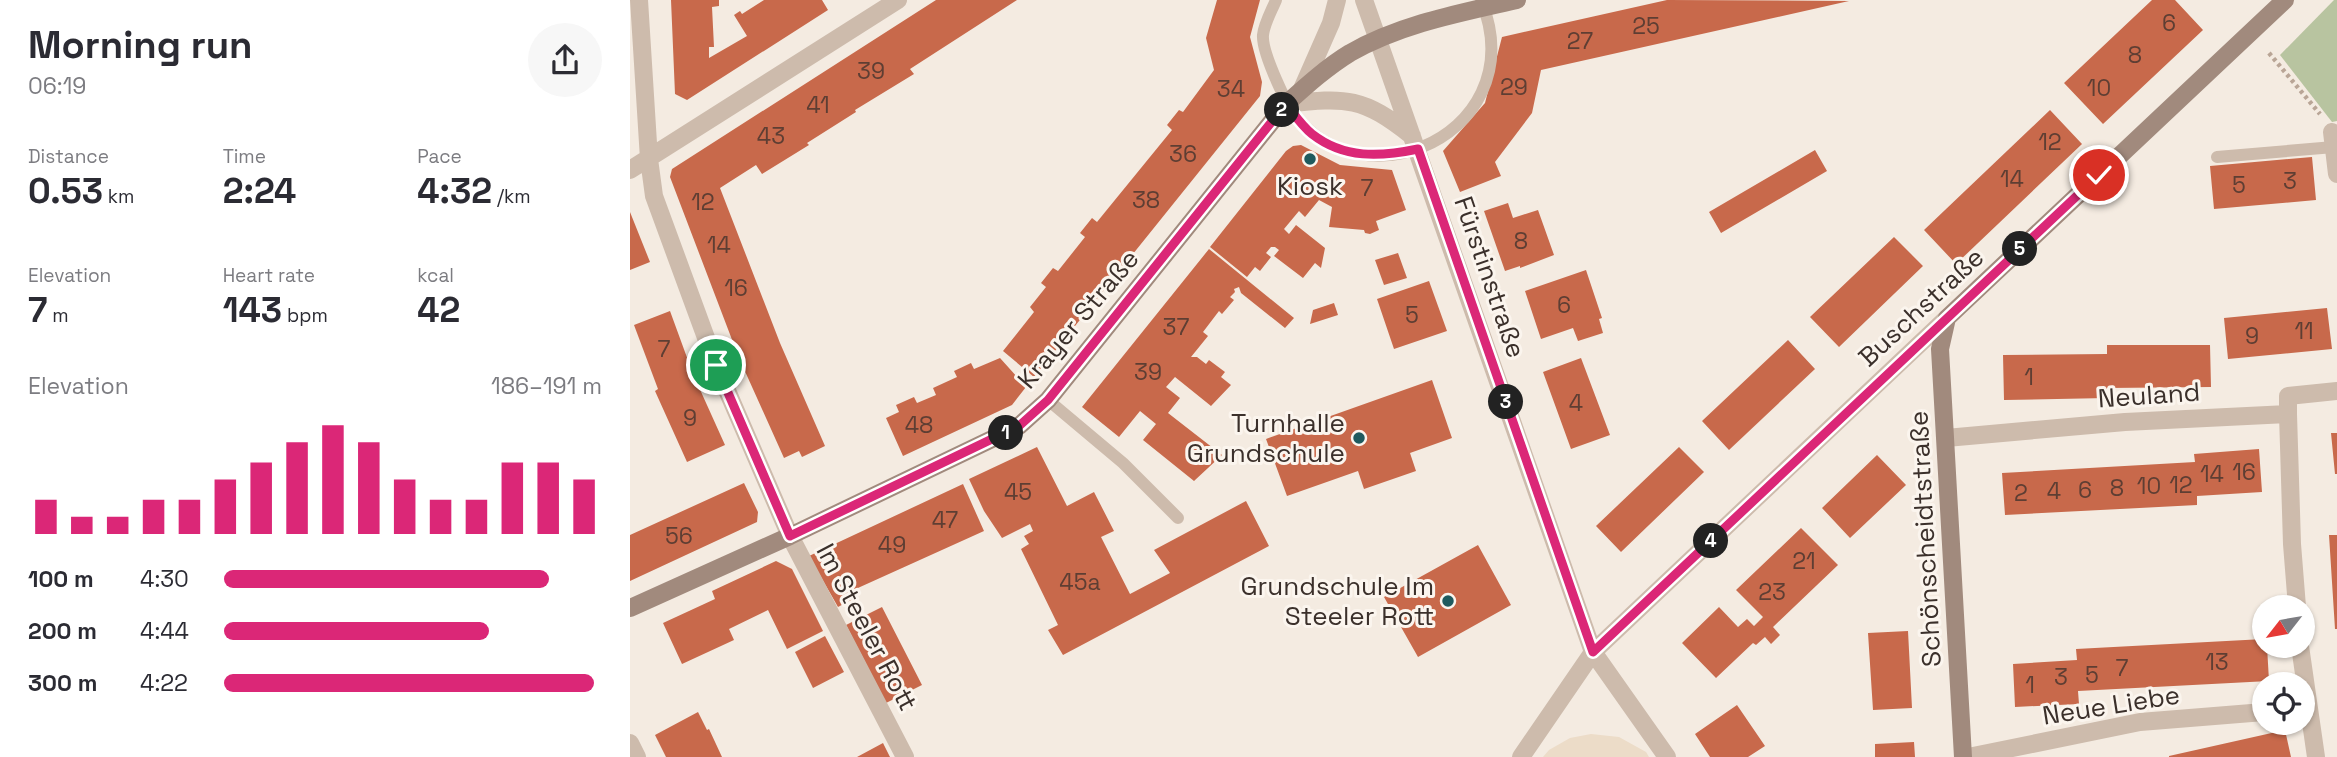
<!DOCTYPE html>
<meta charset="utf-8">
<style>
:root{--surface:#fff;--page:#f7f7f7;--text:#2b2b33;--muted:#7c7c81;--accent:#db2777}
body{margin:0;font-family:"Space Grotesk",sans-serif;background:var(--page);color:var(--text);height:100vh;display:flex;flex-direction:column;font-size:26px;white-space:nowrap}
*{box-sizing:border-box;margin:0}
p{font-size:23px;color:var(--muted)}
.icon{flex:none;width:38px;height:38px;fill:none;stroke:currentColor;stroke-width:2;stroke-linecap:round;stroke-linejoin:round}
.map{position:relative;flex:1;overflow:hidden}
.side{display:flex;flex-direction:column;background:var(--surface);width:630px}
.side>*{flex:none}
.needle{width:46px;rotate:239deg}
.tools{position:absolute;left:1622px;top:595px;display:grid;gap:14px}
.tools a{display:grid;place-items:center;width:63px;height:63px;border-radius:50%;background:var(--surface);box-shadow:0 2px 5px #0004;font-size:35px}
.pin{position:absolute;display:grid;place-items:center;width:60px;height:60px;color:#fff;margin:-30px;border:4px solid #fff;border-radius:50%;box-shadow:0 2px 7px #0007}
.km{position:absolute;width:35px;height:35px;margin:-18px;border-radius:50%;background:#222;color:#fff;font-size:19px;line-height:35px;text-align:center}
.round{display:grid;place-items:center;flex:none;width:74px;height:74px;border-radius:37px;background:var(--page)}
.headline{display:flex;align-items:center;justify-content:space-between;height:119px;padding:0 28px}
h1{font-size:38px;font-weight:700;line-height:52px}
.metrics{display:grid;grid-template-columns:repeat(3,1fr);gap:10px;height:119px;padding:7px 28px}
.metrics div{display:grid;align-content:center}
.metrics b{font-size:35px;font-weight:700}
.metrics small{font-size:19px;font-weight:400}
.metrics p{font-size:19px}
.chart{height:196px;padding:14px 28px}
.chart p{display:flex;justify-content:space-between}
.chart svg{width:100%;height:126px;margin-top:7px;stroke:var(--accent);stroke-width:6}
ul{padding:0 28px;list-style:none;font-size:23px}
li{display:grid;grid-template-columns:112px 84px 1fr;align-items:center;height:52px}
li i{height:18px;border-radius:9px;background:var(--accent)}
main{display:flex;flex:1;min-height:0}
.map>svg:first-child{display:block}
.green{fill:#b8c4a0}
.plaza{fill:#ecdcc8}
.building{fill:#c8694b}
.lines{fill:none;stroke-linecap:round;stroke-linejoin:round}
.path{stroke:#b9a596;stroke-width:4.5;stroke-dasharray:3.5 3.5;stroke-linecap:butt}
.lane{stroke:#cdbbac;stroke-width:12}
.street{stroke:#cdbbac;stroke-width:18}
.secondary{stroke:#a18a7d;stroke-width:18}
.route-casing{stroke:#fff;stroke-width:14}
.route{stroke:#db2777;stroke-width:9}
.poi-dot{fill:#1f5a5e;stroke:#fbf5ee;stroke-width:2.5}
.labels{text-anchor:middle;stroke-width:6;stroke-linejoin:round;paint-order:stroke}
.number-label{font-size:23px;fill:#5e3e33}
.poi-label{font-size:26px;fill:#3b302b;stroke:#fbf5ee;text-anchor:end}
.street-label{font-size:26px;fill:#3b302b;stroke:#fbf5ee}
</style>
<main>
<section class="side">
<div class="headline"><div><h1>Morning run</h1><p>06:19</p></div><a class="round"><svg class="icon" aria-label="share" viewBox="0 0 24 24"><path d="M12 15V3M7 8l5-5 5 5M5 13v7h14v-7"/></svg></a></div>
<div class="metrics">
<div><p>Distance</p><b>0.53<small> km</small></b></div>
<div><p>Time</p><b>2:24</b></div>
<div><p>Pace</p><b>4:32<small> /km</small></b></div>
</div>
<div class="metrics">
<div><p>Elevation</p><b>7<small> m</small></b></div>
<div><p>Heart rate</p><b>143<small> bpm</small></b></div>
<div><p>kcal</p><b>42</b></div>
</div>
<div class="chart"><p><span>Elevation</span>186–191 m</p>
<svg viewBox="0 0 160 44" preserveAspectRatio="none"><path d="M5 44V32M15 44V38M25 44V38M35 44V32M45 44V32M55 44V25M65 44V19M75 44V12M85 44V6M95 44V12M105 44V25M115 44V32M125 44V32M135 44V19M145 44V19M155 44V25"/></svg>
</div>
<ul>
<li><b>100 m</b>4:30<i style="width:86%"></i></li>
<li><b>200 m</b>4:44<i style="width:70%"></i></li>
<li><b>300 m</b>4:22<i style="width:98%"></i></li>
</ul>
</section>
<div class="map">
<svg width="1707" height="757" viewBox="0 0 1707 757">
<rect width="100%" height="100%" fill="#f4ebe1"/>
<path class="green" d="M1704,0H1707V121L1702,122L1650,55Z"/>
<path class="plaza" d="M961,734L989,737L1016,752L1019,757H913L919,750L940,738Z"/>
<path class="building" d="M41,0H89V6L82,7L84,47H79V58L117,36L104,15L110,11L112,14L134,0H192L198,10L57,100L45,94Z
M306,0H387L280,69L284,74L225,110L226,112L177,143L179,145L132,174L126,165L90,188L150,343L195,446L172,457L169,451L154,458L109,358L40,177L42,169Z
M587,0H630L620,37L632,82L630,96L404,377L373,351L404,312L400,307L416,287L411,283L423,268L428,271L455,237L450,233L462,218L467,222L480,206L542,130L537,125L549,110L553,112L584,70L576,38Z
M1037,0L1219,1L911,70L902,113L865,162L871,176L830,192L813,151L855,103L872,37Z
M1522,0H1545L1573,30L1473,124L1434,83Z
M1420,110L1452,144L1326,264L1294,230Z
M671,145L710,165L762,170L776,210L746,221L749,230L740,234L735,233L734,230L699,227L702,207L689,200L675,217L669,211L654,229L659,234L666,225L695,248L691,268L685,263L673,278L644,256L649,250L645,247H641L636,253L641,257L630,271L625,267L617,277L580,247L656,151L663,146Z
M1185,150L1197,171L1091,233L1079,212Z
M1682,157L1686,200L1584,209L1580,166Z
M878,203L883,218L908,210L924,255L890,268V266L875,271L854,211Z
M0,212L20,262L0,270Z
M1264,237L1293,266L1209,347L1180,317Z
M579,249L664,318L655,328L611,293L609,287L604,289L605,292L600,297L604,300L592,314L589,311L573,332L578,336L561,357H567L576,364L579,360L595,372L591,377L601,385L581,406L545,377L536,387L550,398L538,413L592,455L564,481L513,440L526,424L510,411L489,437L452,407Z
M768,253L777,278L754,285L745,260Z
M956,270L972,318L969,319L973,333L948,341L943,328L911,339L895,291Z
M799,281L817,331L764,349L747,299Z
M704,303L708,315L680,324L683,310Z
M1697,308L1702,349L1598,359L1594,318Z
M40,311L63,374L95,445L57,462L25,391L28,389L4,325Z
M1158,340L1185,369L1099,450L1072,421Z
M1477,345H1580L1581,387L1477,388V398L1374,400L1373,355L1477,354Z
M370,358L396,387L382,405L273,456L256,418L269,412L266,405L284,397L287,403L306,395L303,388L327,377L324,371L341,363L344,369Z
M951,358L980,435L941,449L913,372Z
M802,380L822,438L780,453L786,471L734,489L728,471L657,496L636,439Z
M1701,433H1707V474H1705Z
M407,447L437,506L464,492L484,531L471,537L500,594L540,573L524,550L616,501L639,546L433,655L418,630L428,625L391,549L399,544L394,536L403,531L400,524L372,538L354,511L339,479Z
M1049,447L1074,472L991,552L966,526Z
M1629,449L1632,492L1567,496V505L1375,515L1372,473L1565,462L1564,454Z
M1247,455L1276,485L1220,538L1192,508Z
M114,483L128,512L127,522L0,581V535Z
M333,484L354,531L219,592L223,599L208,607L179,556Z
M1171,528L1208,565L1143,627L1150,635L1141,644L1135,637L1126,645L1123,643L1086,678L1052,643L1089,607L1108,627L1117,619L1124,626L1133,617L1106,590Z
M1699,535H1707V629H1705Z
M848,545L881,605L788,657L754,597Z
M146,561L162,569L193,631L157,649L138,610L99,629L104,640L52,664L33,623L85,599L82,591Z
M252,607L292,685L256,703L216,625Z
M1278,631L1282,708L1243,710L1238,633Z
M195,636L214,672L183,688L165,652Z
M1634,639V646H1637L1639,681L1448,691L1449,704L1385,707L1383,664L1447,660L1446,649Z
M1107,705L1135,746L1118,757H1080L1065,734Z
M68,712L77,730L79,729L92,757H36L25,735Z
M1655,730L1661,757H1539V756Z
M1284,742L1285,757H1245V744Z
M253,743L260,757H227Z"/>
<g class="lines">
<path class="path" d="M1639,53L1690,114"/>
<path class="lane" d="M646,0C642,10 634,24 633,35C632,47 644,75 649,86C704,221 909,142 851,0
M1587,157L1704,147
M418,400L493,463L548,518"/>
<path class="street" d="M9,0L19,159L24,196L86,365L160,536L275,757
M734,0L963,652L1037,757
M672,89L701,23L707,0
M656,104C717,97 733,97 782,136
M1702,132L1707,174
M0,170L268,0
M1658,414L1662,544L1667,607
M1316,438L1495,422L1658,414V396L1707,391
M1670,646L1686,757
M0,743L7,757
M891,757L963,652L1317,318
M1338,757L1510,722L1634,712"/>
<path class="secondary" d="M0,608L160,536L389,426L418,400L656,104C676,86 697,67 720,53C771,24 830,13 887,0
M1333,757L1310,349L1317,318L1655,0"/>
</g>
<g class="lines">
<g class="route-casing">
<path id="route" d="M86,365L160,536L389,426L418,400L656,104C664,114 672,126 682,134C714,159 750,157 788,149L963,652L1469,175"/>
</g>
<use href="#route" class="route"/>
</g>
<g class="poi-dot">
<circle cx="680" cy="159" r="7"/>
<circle cx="729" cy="438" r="7"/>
<circle cx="818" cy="601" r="7"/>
</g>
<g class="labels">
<g class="number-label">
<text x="1539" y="31">6</text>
<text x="1016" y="34">25</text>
<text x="950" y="49">27</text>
<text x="1505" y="63">8</text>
<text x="241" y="79">39</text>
<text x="884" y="95">29</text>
<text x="1469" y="96">10</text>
<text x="601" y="97">34</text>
<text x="188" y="113">41</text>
<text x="141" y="144">43</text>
<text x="1420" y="150">12</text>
<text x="553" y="162">36</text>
<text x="1382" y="187">14</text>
<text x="1660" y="189">3</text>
<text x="1609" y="193">5</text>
<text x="737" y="196">7</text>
<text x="516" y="208">38</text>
<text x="73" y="210">12</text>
<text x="891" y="249">8</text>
<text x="89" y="253">14</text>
<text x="106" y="296">16</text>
<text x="934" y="313">6</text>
<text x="782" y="323">5</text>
<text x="546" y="335">37</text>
<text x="1674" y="339">11</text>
<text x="1622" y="344">9</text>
<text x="34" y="357">7</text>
<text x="518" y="380">39</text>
<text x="1399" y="385">1</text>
<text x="946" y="411">4</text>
<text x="60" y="426">9</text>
<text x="289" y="433">48</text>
<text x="1614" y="480">16</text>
<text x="1582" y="482">14</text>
<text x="1551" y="493">12</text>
<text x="1519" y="494">10</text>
<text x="1487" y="496">8</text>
<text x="1455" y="498">6</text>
<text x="1424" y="499">4</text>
<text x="388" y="500">45</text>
<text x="1391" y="501">2</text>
<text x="315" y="528">47</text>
<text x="49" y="544">56</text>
<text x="262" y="553">49</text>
<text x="1174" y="569">21</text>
<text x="450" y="590">45a</text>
<text x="1142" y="600">23</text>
<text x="1587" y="670">13</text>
<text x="1492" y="676">7</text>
<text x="1462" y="683">5</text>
<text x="1431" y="685">3</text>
<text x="1400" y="693">1</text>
</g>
<g class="poi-label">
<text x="680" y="195" text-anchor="middle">Kiosk</text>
<text x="715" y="432">Turnhalle<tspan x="715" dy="30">Grundschule</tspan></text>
<text x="804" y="595">Grundschule Im<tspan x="804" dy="30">Steeler Rott</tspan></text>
</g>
<g class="street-label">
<text transform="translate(860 277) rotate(71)" y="9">Fürstinstraße</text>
<text transform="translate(1291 307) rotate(-43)" y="9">Buschstraße</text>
<text transform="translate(448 319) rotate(-50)" y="9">Krayer Straße</text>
<text transform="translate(1519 395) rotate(-4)" y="9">Neuland</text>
<text transform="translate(1295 539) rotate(-93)" y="9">Schönscheidtstraße</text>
<text transform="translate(237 627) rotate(62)" y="9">Im Steeler Rott</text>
<text transform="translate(1481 705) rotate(-9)" y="9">Neue Liebe</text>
</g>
</g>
</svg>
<div class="tools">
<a><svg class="needle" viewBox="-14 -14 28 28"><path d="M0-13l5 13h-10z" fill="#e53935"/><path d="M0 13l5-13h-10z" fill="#7c7c81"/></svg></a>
<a><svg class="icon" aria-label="locate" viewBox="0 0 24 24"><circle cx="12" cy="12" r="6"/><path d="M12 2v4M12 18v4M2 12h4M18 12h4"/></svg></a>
</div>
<div class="pin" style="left:86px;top:365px;background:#1e9e55"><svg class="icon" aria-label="arrive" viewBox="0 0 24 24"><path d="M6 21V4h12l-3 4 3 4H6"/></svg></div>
<div class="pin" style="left:1469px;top:175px;background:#d93025"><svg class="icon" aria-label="check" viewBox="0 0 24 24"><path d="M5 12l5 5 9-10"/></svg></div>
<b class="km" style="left:376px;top:433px">1</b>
<b class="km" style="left:652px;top:110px">2</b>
<b class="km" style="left:876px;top:402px">3</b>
<b class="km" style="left:1081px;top:541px">4</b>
<b class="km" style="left:1390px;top:249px">5</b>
</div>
</main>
